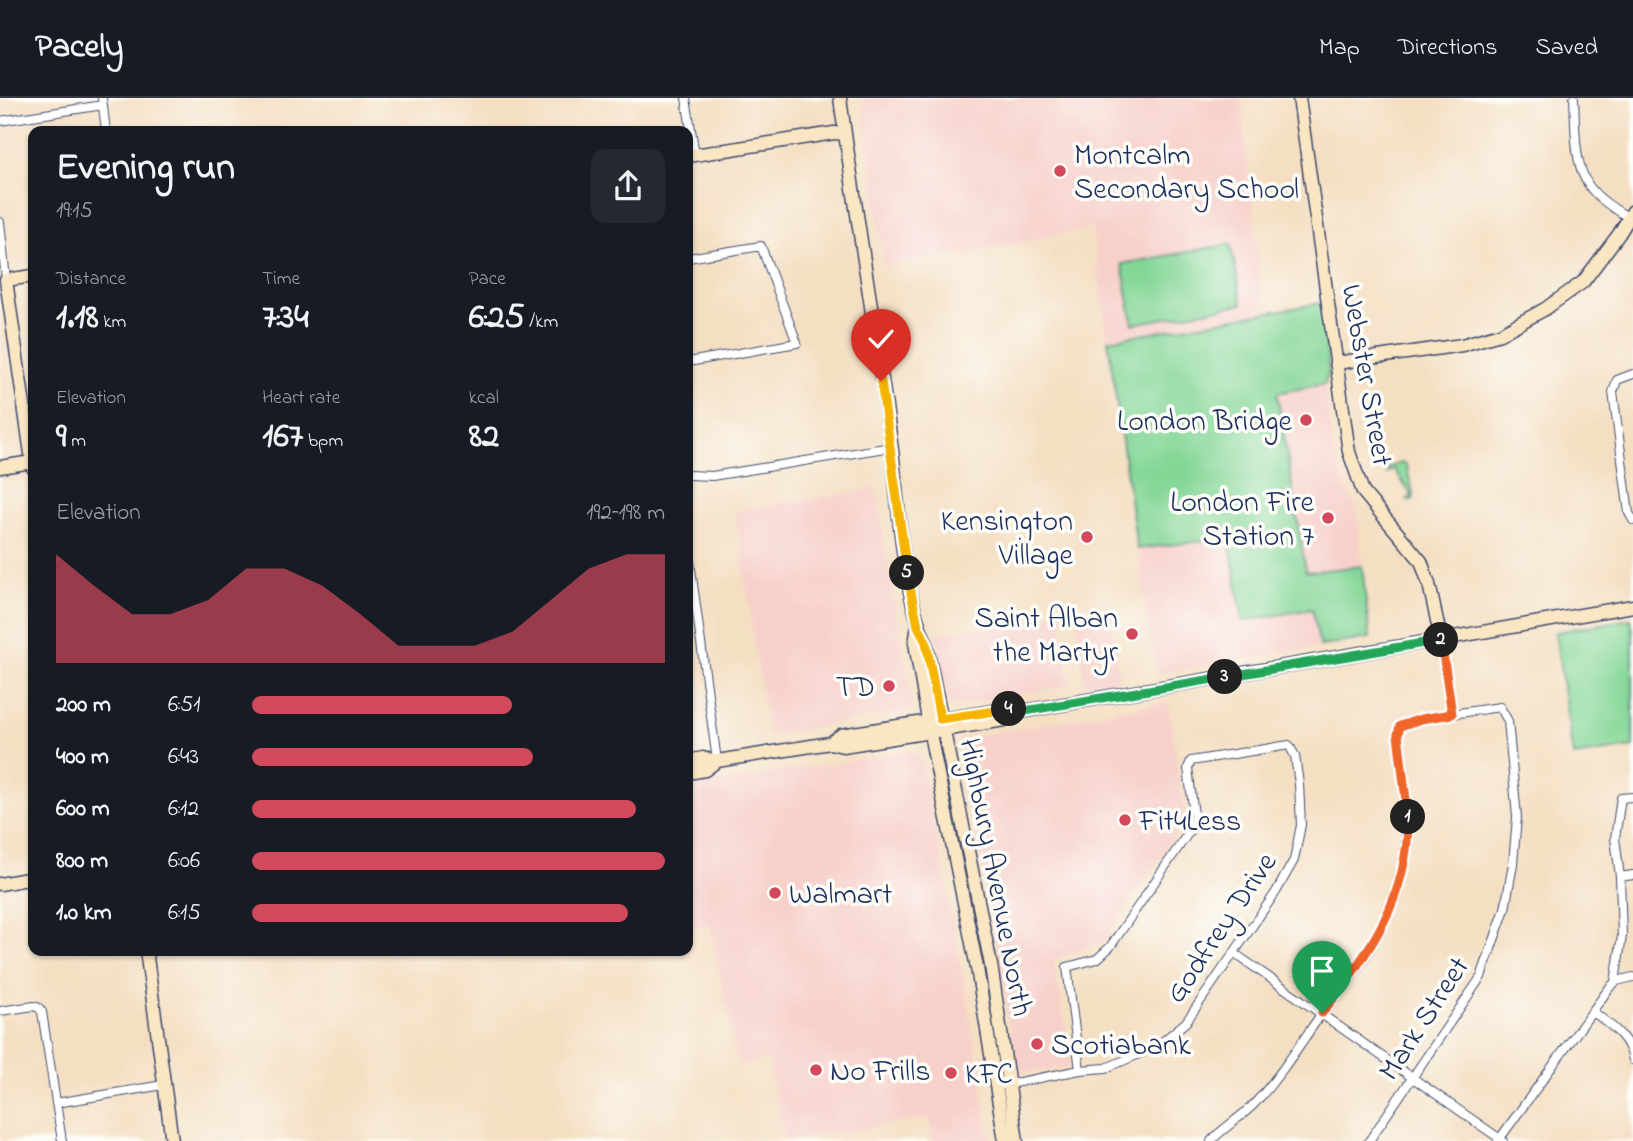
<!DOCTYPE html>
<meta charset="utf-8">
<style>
:root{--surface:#171b24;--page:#242831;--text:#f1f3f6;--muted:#9ea1a6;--line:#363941;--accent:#d1495b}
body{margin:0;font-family:"Indie Flower",sans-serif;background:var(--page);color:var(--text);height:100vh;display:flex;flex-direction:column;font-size:26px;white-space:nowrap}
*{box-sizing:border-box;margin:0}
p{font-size:23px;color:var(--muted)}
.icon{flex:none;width:38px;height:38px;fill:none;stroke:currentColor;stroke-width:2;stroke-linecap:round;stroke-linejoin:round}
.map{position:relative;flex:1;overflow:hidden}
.sheet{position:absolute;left:28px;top:28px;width:665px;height:830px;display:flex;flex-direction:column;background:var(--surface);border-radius:14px;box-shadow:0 2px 5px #0004}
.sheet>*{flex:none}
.pin{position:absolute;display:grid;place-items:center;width:60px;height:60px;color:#fff;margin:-72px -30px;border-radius:50% 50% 50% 0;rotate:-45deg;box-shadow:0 0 7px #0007}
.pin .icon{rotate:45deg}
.km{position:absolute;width:35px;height:35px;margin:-18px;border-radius:50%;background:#222;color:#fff;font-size:19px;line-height:35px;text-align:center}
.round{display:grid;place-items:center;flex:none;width:74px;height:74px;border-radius:14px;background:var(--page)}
.headline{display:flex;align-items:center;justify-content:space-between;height:119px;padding:0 28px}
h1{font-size:38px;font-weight:700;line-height:52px}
.figures{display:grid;grid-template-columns:repeat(3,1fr);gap:10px;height:119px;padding:7px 28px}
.figures div{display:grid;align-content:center}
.figures b{font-size:35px;font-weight:700}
.figures small{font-size:19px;font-weight:400}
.figures p{font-size:19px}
.chart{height:196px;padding:14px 28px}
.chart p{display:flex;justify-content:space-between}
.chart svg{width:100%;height:126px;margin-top:7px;fill:var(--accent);opacity:.7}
ul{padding:0 28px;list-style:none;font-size:23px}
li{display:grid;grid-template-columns:112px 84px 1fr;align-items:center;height:52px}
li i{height:18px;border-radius:9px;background:var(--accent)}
header{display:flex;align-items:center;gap:42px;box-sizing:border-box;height:98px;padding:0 35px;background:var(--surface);border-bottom:2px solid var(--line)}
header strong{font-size:33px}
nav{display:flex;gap:38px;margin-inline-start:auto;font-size:24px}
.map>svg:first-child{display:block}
.built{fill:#f7d0ca}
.green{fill:#85d798;stroke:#50837b;stroke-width:2}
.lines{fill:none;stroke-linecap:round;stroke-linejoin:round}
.street-casing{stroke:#3c496d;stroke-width:10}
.secondary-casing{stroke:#3c496d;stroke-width:15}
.street{stroke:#fff;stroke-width:8}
.secondary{stroke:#fbe6c4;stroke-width:12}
.split-1-casing{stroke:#fff;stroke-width:14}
.split-2-casing{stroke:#fff;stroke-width:14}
.split-3-casing{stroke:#fff;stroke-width:14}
.split-4-casing{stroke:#fff;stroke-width:14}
.split-5-casing{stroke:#fff;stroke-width:14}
.split-6-casing{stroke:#fff;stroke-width:14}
.split-1{stroke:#f0652b;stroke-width:9}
.split-2{stroke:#f0652b;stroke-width:9}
.split-3{stroke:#22a559;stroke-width:9}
.split-4{stroke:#22a559;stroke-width:9}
.split-5{stroke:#f5b400;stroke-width:9}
.split-6{stroke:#f5b400;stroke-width:9}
.poi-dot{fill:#d1495b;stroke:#fdfcf7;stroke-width:2.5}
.labels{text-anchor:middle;stroke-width:7;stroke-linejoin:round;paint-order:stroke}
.poi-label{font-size:30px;fill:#1b2f5e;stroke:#fdfcf7;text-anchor:start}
.street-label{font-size:30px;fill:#1b2f5e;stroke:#fdfcf7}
</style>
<header>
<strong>Pacely</strong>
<nav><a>Map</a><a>Directions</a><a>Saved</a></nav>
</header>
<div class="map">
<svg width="1633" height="1043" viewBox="0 0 1633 1043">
<rect width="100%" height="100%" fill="#fdfcf7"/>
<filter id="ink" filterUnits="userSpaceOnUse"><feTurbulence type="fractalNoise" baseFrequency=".0143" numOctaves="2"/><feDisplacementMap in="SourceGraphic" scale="14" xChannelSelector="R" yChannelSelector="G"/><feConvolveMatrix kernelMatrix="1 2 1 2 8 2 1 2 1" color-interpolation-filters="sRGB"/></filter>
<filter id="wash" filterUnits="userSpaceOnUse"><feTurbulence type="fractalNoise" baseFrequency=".00686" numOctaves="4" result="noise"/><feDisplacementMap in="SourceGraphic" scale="28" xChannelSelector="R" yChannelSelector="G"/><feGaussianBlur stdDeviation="1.57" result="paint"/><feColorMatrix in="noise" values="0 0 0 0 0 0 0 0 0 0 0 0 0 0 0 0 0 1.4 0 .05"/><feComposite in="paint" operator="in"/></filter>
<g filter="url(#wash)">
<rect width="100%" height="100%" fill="#f4dfc3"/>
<path class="built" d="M862,0H1241L1264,215L1108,242L1092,130L946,159L884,168Z
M1325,286L1333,349L1344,387L1357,412L1362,468L1306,474L1277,295Z
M876,391L913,613L768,637L735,413Z
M1229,440L1243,523L1312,510L1320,548L1156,576L1137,451Z
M1109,507L1120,583L1085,588L1075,511Z
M1061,517L1070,587L948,609L936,536Z
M1168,604L1185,722L1103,844L1054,862L1071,968L1018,976L960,641Z
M911,653L920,657L946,784L991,1043H933L929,1020L785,1043L768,961L738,966L710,828L688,831V689Z"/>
<path class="green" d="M1231,146L1242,206L1133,226L1122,166Z
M1322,205L1329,273L1325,286L1277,295L1306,474L1362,468L1370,540L1320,548L1312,511L1243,523L1229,440L1137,451L1108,242Z
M1401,365L1406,367L1414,399L1412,403L1407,402L1412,398L1394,371L1387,375L1389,369Z
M1631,521L1633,534V649L1573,658L1555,534Z"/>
</g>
<g filter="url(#ink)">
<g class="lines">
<g class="street-casing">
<path id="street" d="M102,0L106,33
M686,0L695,57
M1574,0C1576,29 1572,73 1595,95C1605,106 1618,113 1631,121
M0,23L103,7
M0,124L6,182
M688,160L761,148L797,245L688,264
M1633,276L1617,282L1613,294L1629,415L1633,422
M688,377L712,378L891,349
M688,449L717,663
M1620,779L1633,777
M1234,855L1503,1043
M1615,884L1622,838L1620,779L1615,740L1621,700L1633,699
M0,913L34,908L39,910L42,914L62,1043
M1592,913C1610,927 1629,938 1633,962
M1004,987L1080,972L1106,970L1156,949L1186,924L1276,794L1294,762L1301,727L1299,686L1295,658L1289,647L1191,663L1188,670L1194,717L1191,731L1110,849L1097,861L1067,869L1080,972
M56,1005L163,987
M1211,1043C1224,1029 1242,1019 1255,1005C1281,977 1300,946 1322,915C1335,897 1351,880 1364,861C1414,783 1412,724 1398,636L1400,628L1421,620L1452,616
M1369,1043L1481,879L1505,811L1513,766L1517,719L1508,623L1500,609L1452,616L1441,541
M1498,1043L1610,889L1617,883L1633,879"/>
</g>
<g class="secondary-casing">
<path id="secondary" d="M840,0C856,117 876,234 892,352C899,409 902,493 926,544L991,867L1017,1043
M1299,0L1349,354L1363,394L1421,463L1429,486L1441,541
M688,58L834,35L845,36
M33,178L6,182L33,370
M1336,265L1462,247L1500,236L1545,211L1583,184L1619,136L1633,113
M0,369L32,364
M918,528L915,545L932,646L977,870L1005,1043
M830,645L843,648L1011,621L1019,614
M688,663L703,660L717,663L830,645L841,637L1007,611L1019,614L1633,508
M688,675L705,672L717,663
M0,786L33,780
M146,852L172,1043"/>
</g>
<use href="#street" class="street"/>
<use href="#secondary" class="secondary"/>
</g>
</g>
<g class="lines" filter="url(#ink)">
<g class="split-1-casing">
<path id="split-1" d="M1322,915C1370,853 1409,801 1408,719"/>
</g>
<g class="split-2-casing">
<path id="split-2" d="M1408,719L1398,636L1400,628L1421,621L1452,616L1441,542"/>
</g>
<g class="split-3-casing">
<path id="split-3" d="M1225,579L1441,542"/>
</g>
<g class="split-4-casing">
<path id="split-4" d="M1009,611L1019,614L1225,579"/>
</g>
<g class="split-5-casing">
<path id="split-5" d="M907,475L918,528L926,544L940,621L1009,611"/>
</g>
<g class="split-6-casing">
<path id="split-6" d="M881,283L907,475"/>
</g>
<use href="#split-1" class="split-1"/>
<use href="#split-2" class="split-2"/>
<use href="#split-3" class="split-3"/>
<use href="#split-4" class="split-4"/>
<use href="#split-5" class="split-5"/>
<use href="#split-6" class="split-6"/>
</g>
<g class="poi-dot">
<circle cx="1060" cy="73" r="7"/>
<circle cx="1306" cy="322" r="7"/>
<circle cx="1328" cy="420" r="7"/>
<circle cx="1087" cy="439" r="7"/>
<circle cx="1132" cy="536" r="7"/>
<circle cx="889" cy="588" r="7"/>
<circle cx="1125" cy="722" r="7"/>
<circle cx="775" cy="795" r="7"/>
<circle cx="1037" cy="946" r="7"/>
<circle cx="816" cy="972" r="7"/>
<circle cx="951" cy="975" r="7"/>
</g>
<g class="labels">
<g class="poi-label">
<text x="1074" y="66">Montcalm<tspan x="1074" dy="34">Secondary School</tspan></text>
<text x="1292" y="332" text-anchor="end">London Bridge</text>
<text x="1314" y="413" text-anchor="end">London Fire<tspan x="1314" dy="34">Station 7</tspan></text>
<text x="1073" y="432" text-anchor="end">Kensington<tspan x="1073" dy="34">Village</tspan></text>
<text x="1118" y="529" text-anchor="end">Saint Alban<tspan x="1118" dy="34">the Martyr</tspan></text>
<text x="875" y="598" text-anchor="end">TD</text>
<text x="1139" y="732">Fit4Less</text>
<text x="789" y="805">Walmart</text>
<text x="1051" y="956">Scotiabank</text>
<text x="830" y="982">No Frills</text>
<text x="965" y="985">KFC</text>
</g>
<g class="street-label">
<text transform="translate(1368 277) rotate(80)" y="10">Webster Street</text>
<text transform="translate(997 779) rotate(79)" y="10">Highbury Avenue North</text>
<text transform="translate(1220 829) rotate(-56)" y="10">Godfrey Drive</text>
<text transform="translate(1423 920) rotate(-57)" y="10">Mark Street</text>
</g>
</g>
</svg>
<div class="pin" style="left:1322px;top:915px;background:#1e9e55"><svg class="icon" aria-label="arrive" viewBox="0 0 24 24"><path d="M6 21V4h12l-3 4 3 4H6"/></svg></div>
<div class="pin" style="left:881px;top:283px;background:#d93025"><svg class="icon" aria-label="check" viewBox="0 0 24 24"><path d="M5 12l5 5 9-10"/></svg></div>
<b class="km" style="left:1408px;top:719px">1</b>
<b class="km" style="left:1441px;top:542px">2</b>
<b class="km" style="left:1225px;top:579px">3</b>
<b class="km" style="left:1009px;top:611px">4</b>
<b class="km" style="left:907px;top:475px">5</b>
<section class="sheet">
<div class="headline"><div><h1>Evening run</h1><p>19:15</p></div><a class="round"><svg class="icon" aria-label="share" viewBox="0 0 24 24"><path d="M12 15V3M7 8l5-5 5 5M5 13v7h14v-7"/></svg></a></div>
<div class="figures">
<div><p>Distance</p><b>1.18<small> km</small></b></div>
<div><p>Time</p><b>7:34</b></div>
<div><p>Pace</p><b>6:25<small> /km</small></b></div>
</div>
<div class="figures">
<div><p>Elevation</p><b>9<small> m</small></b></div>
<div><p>Heart rate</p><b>167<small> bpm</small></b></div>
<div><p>kcal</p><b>82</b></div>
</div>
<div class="chart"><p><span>Elevation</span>192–198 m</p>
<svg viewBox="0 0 160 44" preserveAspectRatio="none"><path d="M0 44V6L10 17L20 27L30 27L40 22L50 11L60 11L70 17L80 27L90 38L100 38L110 38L120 33L130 22L140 11L150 6L160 6V44z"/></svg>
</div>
<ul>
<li><b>200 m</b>6:51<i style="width:63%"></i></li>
<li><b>400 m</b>6:43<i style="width:68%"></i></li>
<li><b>600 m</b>6:12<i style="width:93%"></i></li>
<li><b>800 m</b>6:06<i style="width:100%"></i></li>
<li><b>1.0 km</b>6:15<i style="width:91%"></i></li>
</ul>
</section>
</div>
